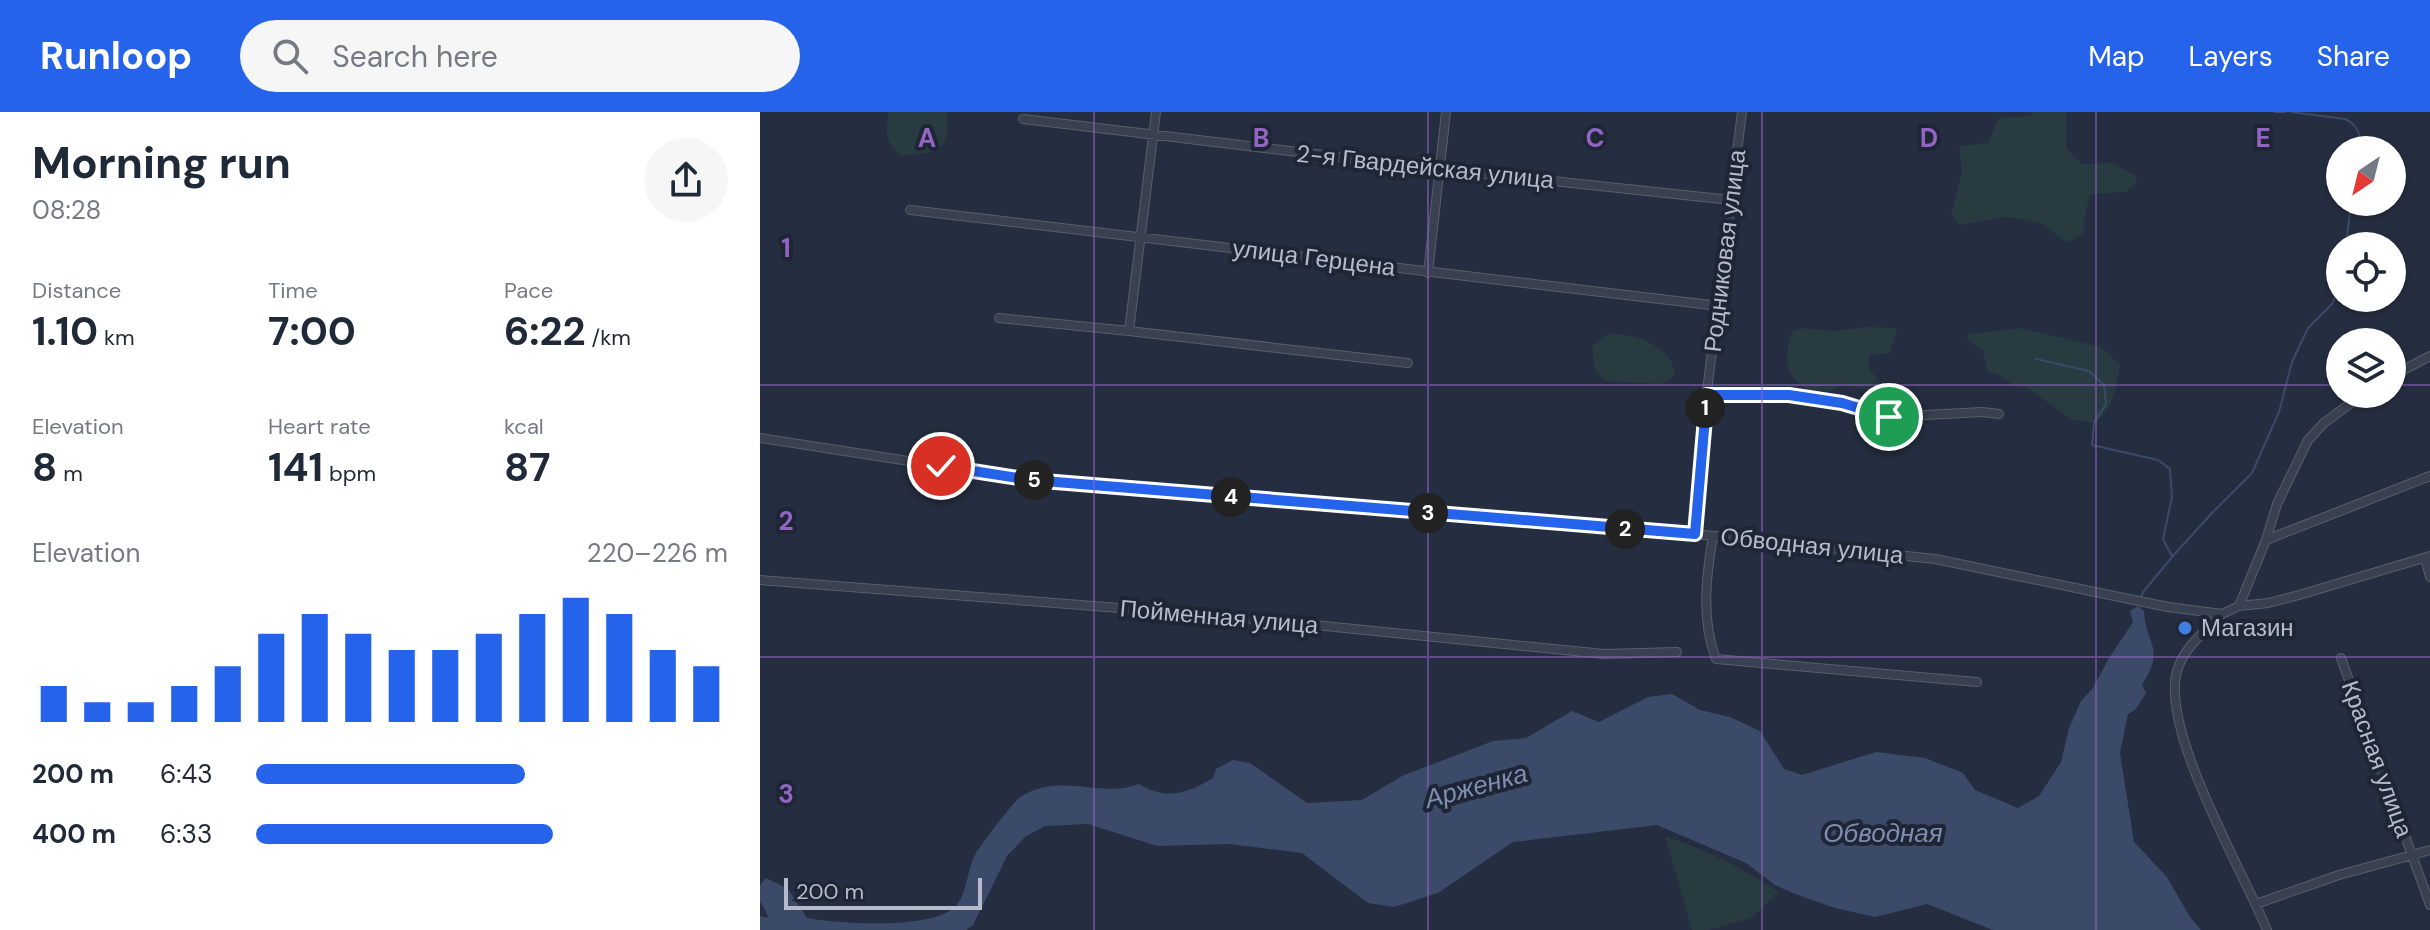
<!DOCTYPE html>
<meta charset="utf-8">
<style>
:root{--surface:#fff;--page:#f6f6f7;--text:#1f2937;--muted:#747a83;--accent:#2563eb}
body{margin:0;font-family:"DM Sans",sans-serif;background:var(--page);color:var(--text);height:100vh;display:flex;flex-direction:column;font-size:30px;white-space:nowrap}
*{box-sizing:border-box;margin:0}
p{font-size:26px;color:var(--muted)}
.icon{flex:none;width:44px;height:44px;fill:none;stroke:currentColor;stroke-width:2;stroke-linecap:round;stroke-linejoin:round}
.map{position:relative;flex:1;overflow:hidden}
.details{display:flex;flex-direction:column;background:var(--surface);width:760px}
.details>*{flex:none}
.needle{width:52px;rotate:215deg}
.tools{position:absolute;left:1566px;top:24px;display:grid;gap:16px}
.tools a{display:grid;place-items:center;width:80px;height:80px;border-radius:50%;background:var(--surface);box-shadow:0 2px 6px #0004;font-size:40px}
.scale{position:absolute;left:24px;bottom:20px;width:198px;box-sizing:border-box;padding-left:8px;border:4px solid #b5bbca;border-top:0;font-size:22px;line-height:28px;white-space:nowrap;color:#b5bbca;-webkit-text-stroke:6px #1e2535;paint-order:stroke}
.pin{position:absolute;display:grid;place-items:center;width:68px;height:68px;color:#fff;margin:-34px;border:4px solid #fff;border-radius:50%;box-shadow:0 2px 8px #0007}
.km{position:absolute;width:40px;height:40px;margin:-20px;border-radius:50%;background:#222;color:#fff;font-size:22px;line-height:40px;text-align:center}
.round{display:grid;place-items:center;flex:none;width:84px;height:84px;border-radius:42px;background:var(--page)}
.overview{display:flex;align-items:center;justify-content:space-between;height:136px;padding:0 32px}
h1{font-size:44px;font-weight:700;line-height:60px}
.stats{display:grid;grid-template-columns:repeat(3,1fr);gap:12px;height:136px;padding:8px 32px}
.stats div{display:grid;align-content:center}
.stats b{font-size:40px;font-weight:700}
.stats small{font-size:22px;font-weight:400}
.stats p{font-size:22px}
.chart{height:224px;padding:16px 32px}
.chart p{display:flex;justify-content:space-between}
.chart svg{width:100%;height:144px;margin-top:8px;stroke:var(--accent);stroke-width:6}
ul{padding:0 32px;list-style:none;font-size:26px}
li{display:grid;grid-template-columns:128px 96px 1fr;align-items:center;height:60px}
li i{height:20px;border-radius:10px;background:var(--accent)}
header{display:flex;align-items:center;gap:48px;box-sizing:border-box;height:112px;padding:0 40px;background:var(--accent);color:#fff}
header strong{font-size:38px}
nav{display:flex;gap:44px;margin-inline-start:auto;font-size:28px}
.search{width:560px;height:72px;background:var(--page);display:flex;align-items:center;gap:20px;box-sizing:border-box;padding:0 28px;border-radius:44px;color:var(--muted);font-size:30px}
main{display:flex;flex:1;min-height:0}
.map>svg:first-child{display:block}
.green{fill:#273b41}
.water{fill:#3b4a69}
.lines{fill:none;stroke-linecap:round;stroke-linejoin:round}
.stream{stroke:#3b4a69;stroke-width:2}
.street-casing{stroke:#575e6d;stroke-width:10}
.street{stroke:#39404f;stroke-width:8}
.route-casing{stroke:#fff;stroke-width:16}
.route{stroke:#2563eb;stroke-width:10}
.grid{fill:none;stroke:#9265c3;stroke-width:2;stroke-opacity:0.55}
.shop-dot{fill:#3f7fe0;stroke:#1e2535;stroke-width:3}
.labels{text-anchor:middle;stroke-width:8;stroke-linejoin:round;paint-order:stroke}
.street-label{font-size:24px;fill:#b5bbca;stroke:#1e2535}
.poi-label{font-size:24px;fill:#b5bbca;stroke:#1e2535;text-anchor:start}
.water-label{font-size:26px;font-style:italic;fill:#7d8eb2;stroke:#1e2535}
.grid-label{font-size:26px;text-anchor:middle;font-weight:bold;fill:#9265c3;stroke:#1e2535;stroke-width:8;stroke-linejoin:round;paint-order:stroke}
</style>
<header>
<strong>Runloop</strong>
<div class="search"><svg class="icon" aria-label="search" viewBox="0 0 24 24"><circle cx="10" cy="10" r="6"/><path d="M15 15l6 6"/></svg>Search here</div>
<nav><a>Map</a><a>Layers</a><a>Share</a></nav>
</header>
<main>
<section class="details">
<div class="overview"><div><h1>Morning run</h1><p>08:28</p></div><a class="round"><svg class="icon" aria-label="share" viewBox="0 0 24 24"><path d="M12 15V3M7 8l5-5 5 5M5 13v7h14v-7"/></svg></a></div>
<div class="stats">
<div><p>Distance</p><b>1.10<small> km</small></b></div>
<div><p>Time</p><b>7:00</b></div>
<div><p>Pace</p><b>6:22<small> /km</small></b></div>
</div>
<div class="stats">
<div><p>Elevation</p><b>8<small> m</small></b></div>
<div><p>Heart rate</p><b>141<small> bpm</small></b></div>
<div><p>kcal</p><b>87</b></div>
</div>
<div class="chart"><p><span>Elevation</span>220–226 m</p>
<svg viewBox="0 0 160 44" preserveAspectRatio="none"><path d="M5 44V33M15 44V38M25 44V38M35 44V33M45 44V27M55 44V17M65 44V11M75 44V17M85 44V22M95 44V22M105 44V17M115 44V11M125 44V6M135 44V11M145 44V22M155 44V27"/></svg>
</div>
<ul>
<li><b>200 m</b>6:43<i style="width:57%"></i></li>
<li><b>400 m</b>6:33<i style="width:63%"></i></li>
</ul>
</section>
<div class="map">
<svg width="1670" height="818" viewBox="0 0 1670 818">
<rect width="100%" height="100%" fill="#252e40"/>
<path class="green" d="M129,0H187C190,42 179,40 141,44C125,32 125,18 129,0Z
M1274,0H1306V35L1321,52L1352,51L1375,63L1377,70L1366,80L1330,82L1323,112L1325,120L1307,131L1282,111L1247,105L1199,113L1191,103L1202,59L1199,34L1228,31L1239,6L1270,4Z
M1107,215L1137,216L1130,241L1109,243V257L1121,271L1118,279L1081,273L1070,279L1047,278C1023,261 1024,245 1032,219L1041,216L1072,219Z
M1260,216L1341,235L1360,253C1356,276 1354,297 1334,311L1311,307L1266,275L1254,274L1239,263L1227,259L1223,239L1207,227L1208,222Z
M847,222C872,220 913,234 915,262L906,270L899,272L845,269L834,255L832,235Z
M905,724C947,738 982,756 1019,780L991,806L948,818H932Z"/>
<path class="water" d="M1378,494L1384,499C1386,535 1406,534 1382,573L1386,581L1376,597L1368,602L1360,641L1374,730L1407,765L1430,805L1441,818H1233L1167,792L1115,805L1075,796L1035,782L1015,773L986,751L897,713L753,730L678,781L634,795L608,791L542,741L468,732L397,734L328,712L285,714L265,725L247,744L213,813L206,818H0V804L9,806L0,789V773L6,766L28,777L47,806C79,812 173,818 196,794C207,782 207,758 215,743C219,735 254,689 260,685C300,659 342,687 379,672C406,689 428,681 453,666L456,657L473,648L490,651L547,691L602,688L642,664L733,629L766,626L812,599L839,610L888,585L912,582L940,598L970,605L1000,619L1024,657L1042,663L1116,640L1165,646L1203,661L1215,678L1258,696L1279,684L1301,650L1309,616L1321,589L1333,576L1349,546L1373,510L1370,499Z"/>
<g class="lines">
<path class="stream" d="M1515,0H1525
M1531,0L1585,7C1598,13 1602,25 1600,38
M1586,134L1591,90
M1276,247L1329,259L1344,273L1346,292L1334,311L1332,333L1398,348L1410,357L1412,385L1403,427L1412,444
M1380,488L1383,480L1412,445L1452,401L1492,361L1519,300L1532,250L1548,216L1572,192L1580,175"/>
<g class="street-casing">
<path id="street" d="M263,7L680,57L971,88
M150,98L959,194
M668,161L686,0
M239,206L369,219L396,0
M369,219L648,251
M1632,264L1670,244
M947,283H1029L1082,291L1129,305L1222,300L1239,302
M0,326L271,368L935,422L1175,447L1408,495L1462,502L1479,494L1508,491L1539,483L1670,444
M935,422L943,311L982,0
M953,424C946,465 941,508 956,547L1217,570
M1506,428L1670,364
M1665,446L1670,465
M0,468L476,505L844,542L917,540
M1479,494L1506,428L1517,392L1548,328L1564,311L1603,282
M1462,502C1445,519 1424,535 1417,559C1400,618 1483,759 1507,818
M1581,546L1670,793
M1496,792L1579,763L1670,738"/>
</g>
<use href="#street" class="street"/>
</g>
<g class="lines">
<g class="route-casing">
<path id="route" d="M181,354L271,368L935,422L947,283H1029L1082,291L1129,305"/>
</g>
<use href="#route" class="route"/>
</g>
<path class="grid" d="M334,0V818M668,0V818M1002,0V818M1336,0V818M0,273H1580M1632,273H1670M0,545H1670"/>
<circle class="shop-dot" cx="1425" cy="516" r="8"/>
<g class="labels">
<g class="street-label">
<text transform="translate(665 55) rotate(6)" y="8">2-я Гвардейская улица</text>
<text transform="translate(965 139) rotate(-83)" y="8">Родниковая улица</text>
<text transform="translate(554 146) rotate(7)" y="8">улица Герцена</text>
<text transform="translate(1052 434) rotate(6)" y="8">Обводная улица</text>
<text transform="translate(459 505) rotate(5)" y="8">Пойменная улица</text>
<text transform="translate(1617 647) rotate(70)" y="8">Красная улица</text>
</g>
<g class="poi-label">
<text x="1441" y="524">Магазин</text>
</g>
<g class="water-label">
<text transform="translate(716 674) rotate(-15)" y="9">Арженка</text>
<text x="1123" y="730">Обводная</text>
</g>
</g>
<g class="grid-label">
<text x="167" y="35">A</text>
<text x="501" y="35">B</text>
<text x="835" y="35">C</text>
<text x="1169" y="35">D</text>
<text x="1503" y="35">E</text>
<text x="26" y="145">1</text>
<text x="26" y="418">2</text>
<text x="26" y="691">3</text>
</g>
</svg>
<div class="tools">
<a><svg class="needle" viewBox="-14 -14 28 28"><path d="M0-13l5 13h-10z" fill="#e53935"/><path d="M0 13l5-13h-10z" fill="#747a83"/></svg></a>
<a><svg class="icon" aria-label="locate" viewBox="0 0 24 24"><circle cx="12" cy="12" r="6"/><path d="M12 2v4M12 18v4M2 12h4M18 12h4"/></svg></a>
<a><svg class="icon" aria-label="layers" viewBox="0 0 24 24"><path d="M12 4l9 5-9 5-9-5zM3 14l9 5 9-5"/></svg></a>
</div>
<div class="scale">200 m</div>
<div class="pin" style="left:1129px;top:305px;background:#1e9e55"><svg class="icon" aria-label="arrive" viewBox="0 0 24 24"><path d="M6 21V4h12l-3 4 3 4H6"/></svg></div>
<div class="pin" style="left:181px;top:354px;background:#d93025"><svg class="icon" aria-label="check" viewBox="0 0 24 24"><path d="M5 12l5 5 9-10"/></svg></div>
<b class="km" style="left:945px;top:296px">1</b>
<b class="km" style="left:865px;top:417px">2</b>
<b class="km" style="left:668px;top:401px">3</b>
<b class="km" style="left:471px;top:385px">4</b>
<b class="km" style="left:274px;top:368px">5</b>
</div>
</main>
